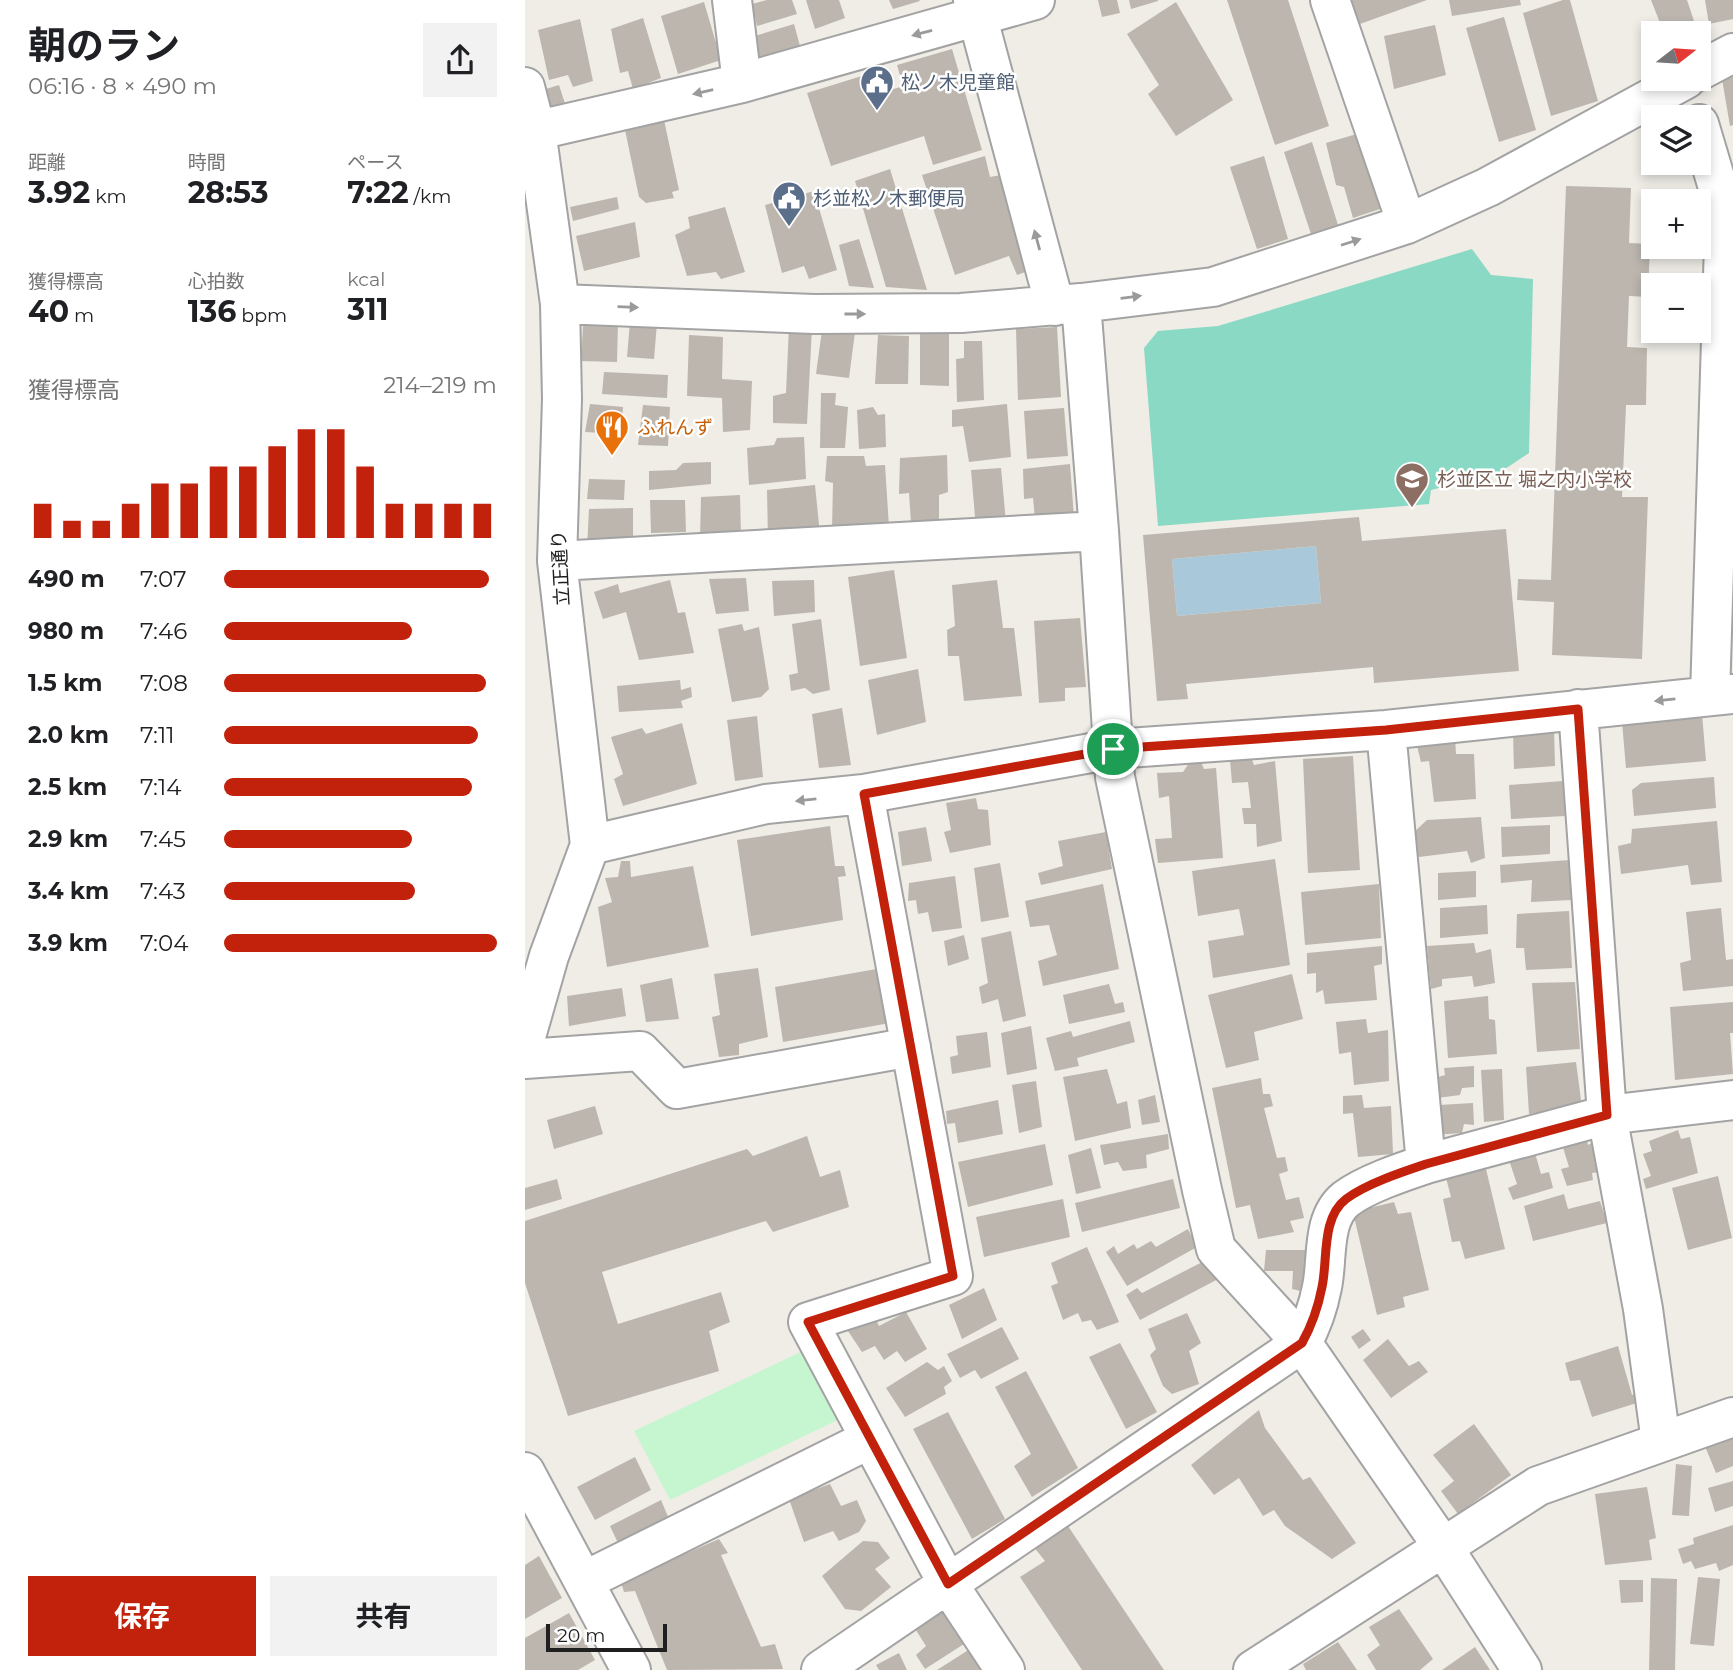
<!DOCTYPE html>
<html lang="ja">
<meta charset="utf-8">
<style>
:root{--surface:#fff;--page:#f2f2f2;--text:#202124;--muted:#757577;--accent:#c2220c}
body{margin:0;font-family:Montserrat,"Noto Sans JP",sans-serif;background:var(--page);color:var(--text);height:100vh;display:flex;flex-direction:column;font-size:26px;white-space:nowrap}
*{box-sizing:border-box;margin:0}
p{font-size:23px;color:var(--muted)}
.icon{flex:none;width:38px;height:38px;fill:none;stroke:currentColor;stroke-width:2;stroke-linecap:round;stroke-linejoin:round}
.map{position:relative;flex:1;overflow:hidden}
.panel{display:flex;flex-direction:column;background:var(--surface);width:525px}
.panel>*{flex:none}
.needle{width:46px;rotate:73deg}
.fabs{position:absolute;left:1116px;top:21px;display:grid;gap:14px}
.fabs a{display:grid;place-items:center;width:70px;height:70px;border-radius:0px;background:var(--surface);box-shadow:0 4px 10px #0003;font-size:35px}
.scale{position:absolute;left:21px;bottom:18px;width:121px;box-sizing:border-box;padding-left:7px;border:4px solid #1f1f1f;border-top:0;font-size:19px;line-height:24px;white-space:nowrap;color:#1f1f1f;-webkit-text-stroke:5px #fff;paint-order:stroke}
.pin{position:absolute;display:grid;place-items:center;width:60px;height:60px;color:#fff;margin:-30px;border:4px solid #fff;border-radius:50%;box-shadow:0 2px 7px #0007}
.round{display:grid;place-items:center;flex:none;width:74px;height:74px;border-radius:0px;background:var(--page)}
.headline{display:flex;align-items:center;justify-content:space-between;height:119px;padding:0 28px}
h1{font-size:38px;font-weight:700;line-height:52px}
.figures{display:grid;grid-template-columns:repeat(3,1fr);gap:10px;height:119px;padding:7px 28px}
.figures div{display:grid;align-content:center}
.figures b{font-size:30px;font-weight:700}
.figures small{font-size:19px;font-weight:400}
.figures p{font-size:19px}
.chart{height:196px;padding:14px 28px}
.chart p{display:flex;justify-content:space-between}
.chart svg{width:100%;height:126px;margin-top:7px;stroke:var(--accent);stroke-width:6}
.cta{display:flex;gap:14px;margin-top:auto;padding:14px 28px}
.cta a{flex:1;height:80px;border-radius:0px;background:var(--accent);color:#fff;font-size:28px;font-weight:700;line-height:80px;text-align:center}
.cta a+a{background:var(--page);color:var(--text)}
ul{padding:0 28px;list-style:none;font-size:23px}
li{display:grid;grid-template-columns:112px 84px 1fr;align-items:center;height:52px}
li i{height:18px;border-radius:9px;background:var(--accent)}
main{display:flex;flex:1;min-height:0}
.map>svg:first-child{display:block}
.park{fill:#c6f6cf}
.pitch{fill:#89d9c4}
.water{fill:#a9c9da}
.building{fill:#bcb6af;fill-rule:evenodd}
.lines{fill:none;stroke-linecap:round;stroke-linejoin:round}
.minor-casing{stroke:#a3a3a3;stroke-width:42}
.minor{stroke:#fff;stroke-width:38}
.oneway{fill:#9a9a9a}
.route-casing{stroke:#fff;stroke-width:14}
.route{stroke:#c2220c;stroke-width:9}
.labels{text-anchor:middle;stroke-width:5;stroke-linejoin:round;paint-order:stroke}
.service-label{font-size:19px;fill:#4e5e75;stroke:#fff;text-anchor:start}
.food-label{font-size:19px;fill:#c56008;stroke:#fff;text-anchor:start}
.education-label{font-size:19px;fill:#785e54;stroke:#fff;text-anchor:start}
.street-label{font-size:19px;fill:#1f1f1f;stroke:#fff}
</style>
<main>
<section class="panel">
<div class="headline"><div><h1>朝のラン</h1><p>06:16 · 8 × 490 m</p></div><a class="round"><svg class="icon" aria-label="share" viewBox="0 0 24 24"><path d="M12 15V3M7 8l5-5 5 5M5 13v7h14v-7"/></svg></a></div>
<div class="figures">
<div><p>距離</p><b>3.92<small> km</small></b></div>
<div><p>時間</p><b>28:53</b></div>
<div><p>ペース</p><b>7:22<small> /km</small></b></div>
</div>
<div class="figures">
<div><p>獲得標高</p><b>40<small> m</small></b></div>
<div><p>心拍数</p><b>136<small> bpm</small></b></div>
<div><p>kcal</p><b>311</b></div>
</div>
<div class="chart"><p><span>獲得標高</span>214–219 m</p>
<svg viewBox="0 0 160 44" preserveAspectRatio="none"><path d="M5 44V32M15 44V38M25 44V38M35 44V32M45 44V25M55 44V25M65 44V19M75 44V19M85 44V12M95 44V6M105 44V6M115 44V19M125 44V32M135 44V32M145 44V32M155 44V32"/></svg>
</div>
<ul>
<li><b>490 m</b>7:07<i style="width:97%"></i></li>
<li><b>980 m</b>7:46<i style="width:69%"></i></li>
<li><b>1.5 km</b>7:08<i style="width:96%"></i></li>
<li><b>2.0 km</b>7:11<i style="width:93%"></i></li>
<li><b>2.5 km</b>7:14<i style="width:91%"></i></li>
<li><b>2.9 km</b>7:45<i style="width:69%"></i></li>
<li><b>3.4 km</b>7:43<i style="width:70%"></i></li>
<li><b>3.9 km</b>7:04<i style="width:100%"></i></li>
</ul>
<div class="cta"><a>保存</a><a>共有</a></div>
</section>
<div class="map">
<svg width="1208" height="1670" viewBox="0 0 1208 1670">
<rect width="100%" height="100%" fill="#efede6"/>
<path class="park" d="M280,1350L317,1418L145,1500L109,1431Z"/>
<path class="pitch" d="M947,249L966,275L1008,279L1004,453L974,473L906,490L904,504L633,526L619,348L633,331L693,326Z"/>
<path class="water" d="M791,546L796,603L652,616L647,559Z"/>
<path class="building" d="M242,0H267L272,14L232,26L227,4Z
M281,0H314L320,18L290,29Z
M364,0H394L395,1L368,9Z
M573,0H592L595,13L577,17Z
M604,0H633V1L606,9Z
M702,0H763L804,126L750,145Z
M825,0H902L832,25Z
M924,0H995L996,5L927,16Z
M1038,0H1045L1073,101L1026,116L998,13Z
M1126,0H1162L1172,30L1163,33H1139Z
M1180,0H1208V19L1184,24Z
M179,2L196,60L153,74L136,16Z
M651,2L708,100L651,136L623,94L634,85L602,34Z
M979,17L1011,130L974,142L941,28Z
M118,18L136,78L108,89L103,71L95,73L86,29Z
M55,19L68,81L48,87L43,75L24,80L13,30Z
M269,24L275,46L235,59L230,36Z
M910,25L921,75L869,89L859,36Z
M427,49L457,150L408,165L399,136L306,166L282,93L340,75L347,96L378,86L372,65Z
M1208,77V125L1205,126L1197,79Z
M34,85L43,113L20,120L11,92Z
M139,120L154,190L147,192L149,198L121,203L114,197L100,130Z
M835,133L861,207L828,218L819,187L811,185L801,143Z
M787,142L813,225L786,234L759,152Z
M460,156L465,177L476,175L503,271L492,275L484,256L430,275L397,175Z
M739,156L763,239L732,249L705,167Z
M365,169L402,290L361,287L330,181Z
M1041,186L1106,188L1104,243L1125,244L1123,297L1104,296L1102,347L1122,348L1121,405H1101L1097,497H1123L1117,659L1027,655L1029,602L992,600L993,579L1026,580Z
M289,191L312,270L284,279L279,266L257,273L240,205Z
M92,197L94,209L48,221L45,207Z
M200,207L220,272L196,279L191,272L162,276L150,235L165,228L163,217Z
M110,222L115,257L59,271L51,236Z
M334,239L349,288L324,286L314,245Z
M69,318L93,321L92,362L56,361L58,325Z
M105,322L132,323L129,359L102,357Z
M264,326L287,327L282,424L248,423V396L261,393Z
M532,327L536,397L493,400L491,329Z
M297,330L330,332L324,378L291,374Z
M395,333L424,334V386L395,385Z
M164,335L198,337L197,379L227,381L225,430L198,432L197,398L162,396Z
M353,335L384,336L383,384H350Z
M439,341H457L459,400L432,402L431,359L439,358Z
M79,372L143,375L142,398L77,394Z
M296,393H311L310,405L323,407L320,448H295Z
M65,404L98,407L96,434L60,432Z
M482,404L486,457L444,462L438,426L427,427V410Z
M118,405L145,407L143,446L113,445Z
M348,407L353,415L360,414L361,447L334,449L332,410Z
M539,408L543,456L502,459L499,411Z
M279,437L281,479L224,485L222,448L249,445L252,438Z
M422,455L423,492L414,495V522L386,523L384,493L374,494L375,458Z
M302,456H339L341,466L360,465L364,527L307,529L308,483L300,481Z
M186,462V484L124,490V471L151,470L158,463Z
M545,464L549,517L510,519L508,498L499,499L498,469Z
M476,468L481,522L451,528L446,470Z
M64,479L100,480L99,500L62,499Z
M290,485L295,535L243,539L242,490Z
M215,495L216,536L175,539L176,497Z
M125,500H160L161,532L126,533Z
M108,508V547L62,549L64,509Z
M834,517L837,541L981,529L994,671L849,683L848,667L661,684L663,699L632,701L618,535ZM791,546L796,603L652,616L647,559Z
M369,570L382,658L335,666L323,577Z
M221,578L224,611L191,614L184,579Z
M145,580L153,613L160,612L169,653L114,660L101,612L78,619L69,592L93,584L95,593Z
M289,580L290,612L249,616L247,581Z
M472,580L478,628H489L497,696L439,701L434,656H423L422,630L430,626L427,585Z
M555,618L561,687L540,688V701L514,703L509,621Z
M296,619L305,690L288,694L280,688L266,691L264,675L273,673L267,624Z
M217,624L219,631L234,627L244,689L236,697L207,702L193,629Z
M393,669L401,722L352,735L343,680Z
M155,680L156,690L166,687L167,697L156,701L158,708L94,712L92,686Z
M317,708L326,765L294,768L287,714Z
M1177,714L1181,761L1101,768L1097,722Z
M232,716L238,777L210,781L202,720Z
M157,723L172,784L98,806L89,779L98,774L86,737L117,728L121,734Z
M1029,727L1030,766L989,769L988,732Z
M930,737L931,754H949L951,799L909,802L904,761L896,762L891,742Z
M828,756L835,870L783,873L778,759Z
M726,757L729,765L750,761L757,841L732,847L731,824H719L717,808H726L723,782L707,783L705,760Z
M676,762L679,769L691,768L698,858L633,863L630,839L647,838L644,796L634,798L632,773L658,772L664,763Z
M1189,777L1191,808L1109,816L1107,790L1116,783Z
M1038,781L1040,816L986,819L984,785Z
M451,798L453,809L463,810L466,845L425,853L419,832L426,830L421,803Z
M956,817L960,858L946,863L942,851L894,857L888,850L887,834L902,820Z
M1192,821L1197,882L1166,885L1163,865L1096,874L1093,846L1106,843L1107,829Z
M1025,825V854L977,857L976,827Z
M305,826L310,866H319L321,876L313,877L318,920L226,936L212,840Z
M401,827L407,861L377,866L373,832Z
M581,832L587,869L516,885L513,873L538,866L533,841Z
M750,859L765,965L688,978L683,941L719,935L714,909L673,916L667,871Z
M1045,860L1046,900L1006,902L1007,880L976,883L975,865Z
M96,861H105L106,877L168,866L184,947L82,967L73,907L87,902L80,878L93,877Z
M475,863L484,917L456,922L449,868Z
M951,871V897L913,900V873Z
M430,876L437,928L407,932L403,912L393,914L391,900L383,901L384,883Z
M578,884L594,969L518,986L513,961L532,955L524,925L505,927L500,901Z
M854,884L856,938L780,945L776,892Z
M962,905L963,934L915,938V908Z
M1196,908L1201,960L1208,959V986L1158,991L1155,963L1166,960L1161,912Z
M1044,911L1047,968L1001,970L999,948H991L992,914Z
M486,931L501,1016L478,1022L473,999L457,1004L454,987L463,983L456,938Z
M439,935L444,959L423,966L419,941Z
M949,943L951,953L966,949L970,983L949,987L947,976L917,979V986L906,989L902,946Z
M857,946V964L849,966L852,1000L800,1004L798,990L791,993V973L782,974V953Z
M233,968L243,1037L214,1044V1055L194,1057L187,1017L195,1015L189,974Z
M357,968L365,1023L258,1042L250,987Z
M767,974L778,1019L729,1032L734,1060L701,1068L683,995Z
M147,978L154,1019L121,1022L115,985Z
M1050,982L1055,1049L1012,1052L1007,983Z
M584,984L590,1004L598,1002L600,1012L544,1024L538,995Z
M97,988L101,1016L44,1026L42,996Z
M963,996L964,1019L970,1020L972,1054L923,1058L919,1001Z
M1208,1002V1033H1205L1208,1074L1150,1080L1145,1007Z
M841,1019L843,1033L863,1030L864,1081L829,1085L826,1052L814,1054L811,1022Z
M605,1021L610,1042L552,1058L554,1066L530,1071L521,1038L546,1031L548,1037Z
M506,1026L512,1069L482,1075L476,1033Z
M462,1032L466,1067L427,1074L425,1057L433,1055L431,1036Z
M1051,1062L1057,1108L1004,1114L1001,1067Z
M949,1066V1087L937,1088L935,1095L912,1098L910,1078L920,1075L919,1068Z
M582,1069L592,1104L602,1101L606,1128L550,1141L538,1077Z
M977,1069L979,1120L959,1122L956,1070Z
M736,1078L738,1094H745L748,1106L739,1108L752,1158L760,1157L763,1171L754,1174L761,1200L774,1197L779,1218L765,1221L769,1232L733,1239L725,1205L711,1208L687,1088Z
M511,1081L517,1127L494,1133L487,1085Z
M630,1095L635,1122L617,1125L613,1100Z
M837,1095L839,1108L866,1106L868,1154L833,1157L828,1113L818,1114V1096Z
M473,1100L478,1134L433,1143L430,1123L422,1124L421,1111Z
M948,1103L949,1125L939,1124L937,1133L909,1135L914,1105Z
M70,1106L78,1134L29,1149L22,1120Z
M1153,1130L1156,1139L1165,1137L1173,1173L1121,1189L1118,1179L1126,1176L1118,1154L1127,1151L1124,1141Z
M643,1134L644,1149L621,1155L622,1168L598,1171L593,1162L579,1165L575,1145Z
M1060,1134L1063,1145L1068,1142L1074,1172L1067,1173L1068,1180L1042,1186L1036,1169L1044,1167L1036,1141Z
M282,1136L295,1177L315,1170L324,1207L248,1232L241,1221L77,1272L93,1324L196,1292L205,1322L184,1331L194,1371L43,1416L0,1283V1221L222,1149L228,1156Z
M520,1144L528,1185L443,1207L433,1162Z
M566,1148L576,1188L551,1194L543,1155Z
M1010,1153L1016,1174L1024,1172L1028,1188L988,1200L983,1188L992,1184L984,1160Z
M961,1169L980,1249L940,1259L935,1241L927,1242L918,1199L926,1197L921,1178Z
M1193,1176L1207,1238L1163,1250L1147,1188Z
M32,1179L37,1199L0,1210V1188Z
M648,1179L655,1208L557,1232L550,1203Z
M1039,1194L1043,1209L1075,1201L1082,1223L1008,1241L999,1206Z
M538,1199L545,1237L459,1257L451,1217Z
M869,1202L873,1214L886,1212L904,1290L878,1297L880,1307L852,1315L828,1212Z
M663,1229L672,1247L602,1286L581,1252L589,1246L593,1254L609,1244L612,1249L626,1241L631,1247Z
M562,1247L594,1322L572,1330L566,1320L557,1322L553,1313L538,1320L526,1286L533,1283L526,1263Z
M741,1250H785L780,1292L767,1289L768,1271H739Z
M687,1257L697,1277L615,1320L601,1295L612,1288L617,1293Z
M459,1288L472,1320L437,1339L424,1305Z
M381,1312L402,1349L380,1362L372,1351L359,1360L350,1346L337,1352L323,1331L349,1315L354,1326Z
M662,1313L676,1343L664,1351L674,1384L647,1394L638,1386L625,1355L631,1349L623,1329Z
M477,1327L494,1359L456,1379L450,1370L435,1378L422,1354Z
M838,1329L846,1340L834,1349L826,1337Z
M863,1339L884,1366L894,1361L903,1372L866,1398L838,1360Z
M595,1343L632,1412L601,1429L564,1357Z
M1093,1346L1107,1395L1113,1392L1115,1402L1067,1417L1055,1380L1045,1381L1040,1363Z
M402,1362L413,1370L419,1366L427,1381L419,1387L421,1394L380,1417L361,1388Z
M501,1371L553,1468L507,1497L489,1466L506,1454L470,1387Z
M734,1410L740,1428L778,1480L785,1477L831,1543L807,1559L760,1526L749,1510L738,1516L714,1478L689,1495L666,1465Z
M423,1412L480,1519L447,1539L388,1429Z
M949,1424L986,1475L933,1514L916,1491L929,1481L908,1455Z
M1204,1430L1208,1440V1466L1191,1473L1177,1439Z
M110,1457L126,1490L70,1520L52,1487Z
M1151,1464L1167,1466L1164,1516L1147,1515Z
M1208,1481V1506L1190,1512L1183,1488Z
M305,1484L316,1506L332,1500L341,1521L334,1532L314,1541L308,1531L279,1542L264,1499Z
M1122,1487L1131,1538L1124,1540L1127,1560L1080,1565L1070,1494Z
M136,1500L144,1519L93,1543L85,1526Z
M541,1523L639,1670H557L495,1577L520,1561L508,1546Z
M1208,1525V1565L1194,1571L1191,1563L1170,1569L1166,1561L1158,1564L1153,1549L1169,1544L1168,1538Z
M194,1539L203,1553L196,1555L236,1647L250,1644L258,1669L142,1670L110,1591L99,1592L96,1582Z
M338,1541L353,1542L365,1558L350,1569L366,1587L336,1611L320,1609L297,1576Z
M14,1556L37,1598L0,1619V1565Z
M1173,1577L1195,1579L1189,1646L1165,1644Z
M1126,1578L1152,1579L1150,1670H1124Z
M1094,1580H1118V1602L1096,1603Z
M874,1609L908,1659L895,1670H851L842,1655L855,1645L844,1627Z
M417,1610L439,1644L400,1669L391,1655L401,1646L389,1627Z
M44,1613L70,1660L53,1670H0V1638Z
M813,1642L832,1670H781L778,1664Z
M950,1647L965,1670H917Z
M445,1649L459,1670H412Z
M374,1653L382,1670H354L351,1665Z"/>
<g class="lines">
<g class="minor-casing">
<path id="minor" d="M207,0L217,83
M448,0L530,306
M805,0L882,224
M1174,71L1208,53
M0,87L11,130L35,304L37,399L32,561L65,845L24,956L0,1040
M1174,124L1200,211L1185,696
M0,133L217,83L510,0
M556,303L574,531L590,777L677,1190L691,1249L777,1343L918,1547L997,1670
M35,304L289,314L436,313L556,303L688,287L882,224L963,187L1161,79
M32,561L574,531
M1053,709L1082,1115L1118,1309L1136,1442
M861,730L901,1164
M339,794L428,1276L283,1322L423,1584L480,1670
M65,845L241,804L339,794L588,749L861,730L1208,694
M0,1059L115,1051L152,1089L386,1047
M0,1472L106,1670
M59,1581L345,1439
M296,1670L777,1343C787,1325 793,1308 797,1287C803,1260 796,1219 821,1199C841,1184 877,1172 901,1164L1082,1115L1208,1100
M728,1670L1013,1486L1208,1417"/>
</g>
<use href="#minor" class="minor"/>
</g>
<defs><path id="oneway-solid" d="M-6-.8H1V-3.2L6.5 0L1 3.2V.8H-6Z" transform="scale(1.75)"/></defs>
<g class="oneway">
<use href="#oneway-solid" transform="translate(397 33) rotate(165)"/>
<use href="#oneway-solid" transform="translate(178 92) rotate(167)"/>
<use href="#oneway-solid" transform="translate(512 240) rotate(-105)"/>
<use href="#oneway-solid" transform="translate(826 242) rotate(-18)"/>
<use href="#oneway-solid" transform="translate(606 297) rotate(-7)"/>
<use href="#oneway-solid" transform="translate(103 307) rotate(2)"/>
<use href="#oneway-solid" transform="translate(330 314)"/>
<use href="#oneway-solid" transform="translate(1140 700) rotate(174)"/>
<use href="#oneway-solid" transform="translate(281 800) rotate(174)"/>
</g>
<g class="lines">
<g class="route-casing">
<path id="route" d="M1053,709L1082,1115L901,1164C877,1172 841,1184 821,1199C796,1218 803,1260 797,1287C793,1308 787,1325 777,1343L423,1584L283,1322L428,1276L339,794L588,749L861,730Z"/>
</g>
<use href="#route" class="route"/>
</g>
<defs>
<g id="civic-pin" transform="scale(1.75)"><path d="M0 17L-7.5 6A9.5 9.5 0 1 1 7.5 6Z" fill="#5c6f8a" stroke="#fff"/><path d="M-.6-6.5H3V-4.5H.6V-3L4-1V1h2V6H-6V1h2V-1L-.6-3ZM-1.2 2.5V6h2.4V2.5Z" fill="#fff"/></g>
<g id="restaurant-pin" transform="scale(1.75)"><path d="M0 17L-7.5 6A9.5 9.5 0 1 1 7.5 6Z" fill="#e8710a" stroke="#fff"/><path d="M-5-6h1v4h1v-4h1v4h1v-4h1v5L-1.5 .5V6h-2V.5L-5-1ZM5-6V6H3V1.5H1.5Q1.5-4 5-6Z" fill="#fff"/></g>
<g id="school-pin" transform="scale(1.75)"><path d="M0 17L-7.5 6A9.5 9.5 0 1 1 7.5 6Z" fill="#8d6e63" stroke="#fff"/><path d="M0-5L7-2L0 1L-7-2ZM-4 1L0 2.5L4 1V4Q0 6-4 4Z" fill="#fff"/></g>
</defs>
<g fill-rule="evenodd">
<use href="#civic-pin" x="352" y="82"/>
<use href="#civic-pin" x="264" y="198"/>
<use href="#restaurant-pin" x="87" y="427"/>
<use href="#school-pin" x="887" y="479"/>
</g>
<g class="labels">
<g class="service-label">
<text x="376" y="89">松ノ木児童館</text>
<text x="288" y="205">杉並松ノ木郵便局</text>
</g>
<g class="food-label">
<text x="112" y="434">ふれんず</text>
</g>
<g class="education-label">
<text x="912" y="486">杉並区立 堀之内小学校</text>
</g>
<g class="street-label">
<text transform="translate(35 568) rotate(-93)" y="7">立正通り</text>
</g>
</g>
</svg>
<div class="fabs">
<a><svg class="needle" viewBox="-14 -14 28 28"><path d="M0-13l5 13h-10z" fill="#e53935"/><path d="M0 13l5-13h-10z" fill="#757577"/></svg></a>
<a><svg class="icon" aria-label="layers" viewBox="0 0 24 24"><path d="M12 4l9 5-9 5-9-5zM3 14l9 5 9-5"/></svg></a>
<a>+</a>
<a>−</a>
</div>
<div class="scale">20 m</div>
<div class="pin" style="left:588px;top:749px;background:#1e9e55"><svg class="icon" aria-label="arrive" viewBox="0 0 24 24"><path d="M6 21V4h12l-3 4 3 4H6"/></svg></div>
</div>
</main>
